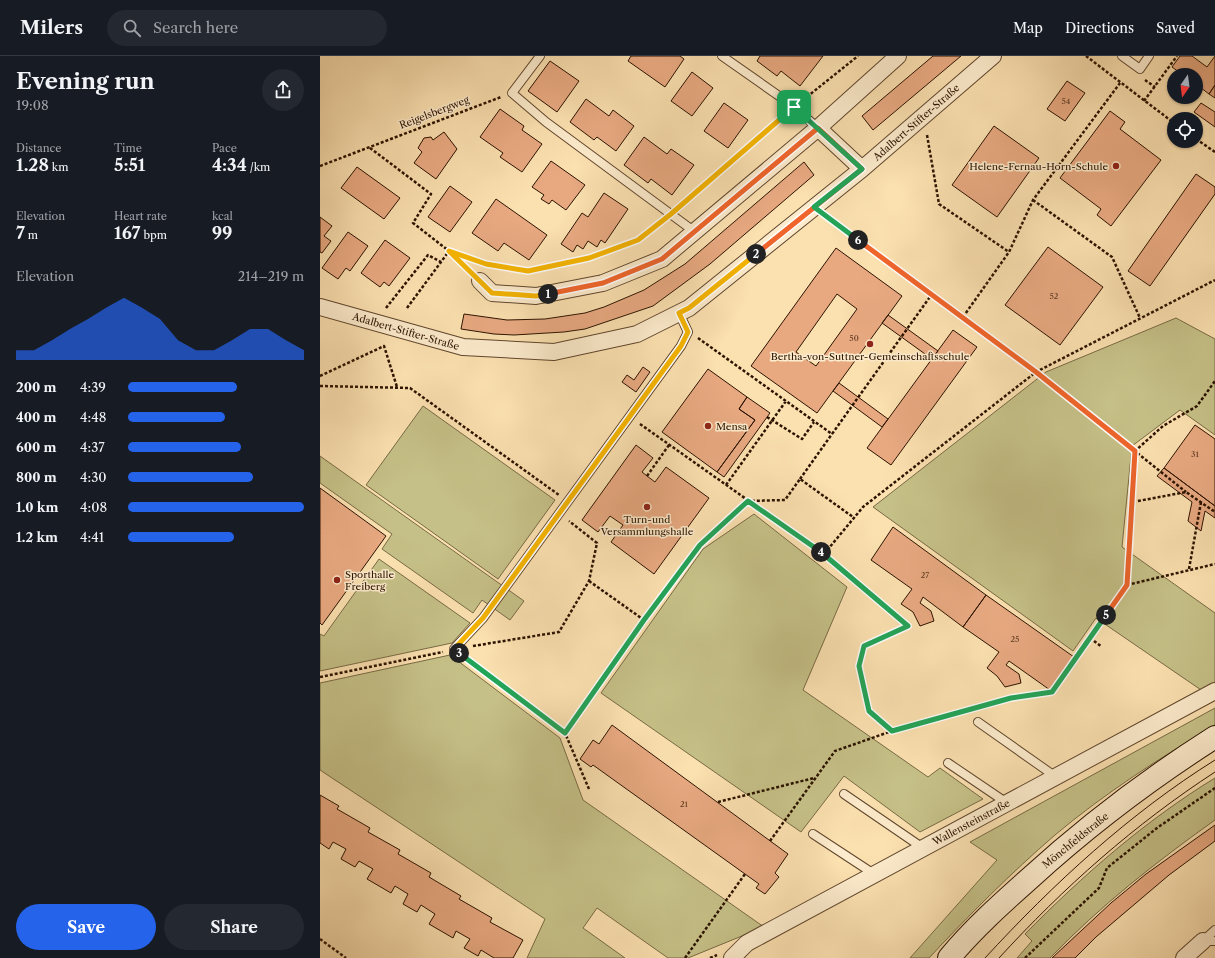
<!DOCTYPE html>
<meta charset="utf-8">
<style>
:root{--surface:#171b24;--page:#242831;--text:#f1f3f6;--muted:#9ea1a6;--line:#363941;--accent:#2563eb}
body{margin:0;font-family:"Libre Caslon Text",serif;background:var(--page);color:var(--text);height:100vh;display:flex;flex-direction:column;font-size:15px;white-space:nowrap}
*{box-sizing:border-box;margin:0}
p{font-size:13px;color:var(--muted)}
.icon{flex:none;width:22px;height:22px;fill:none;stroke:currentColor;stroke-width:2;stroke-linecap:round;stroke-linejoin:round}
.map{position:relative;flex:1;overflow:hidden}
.panel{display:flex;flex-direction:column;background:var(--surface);width:320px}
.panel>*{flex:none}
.needle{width:26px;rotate:194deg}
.tools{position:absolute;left:847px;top:12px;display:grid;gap:8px}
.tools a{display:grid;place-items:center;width:36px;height:36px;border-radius:50%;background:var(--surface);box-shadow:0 1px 3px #0004;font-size:20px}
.pin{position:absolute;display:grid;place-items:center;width:34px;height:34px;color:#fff;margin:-17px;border-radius:8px;box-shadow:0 2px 6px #0006}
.km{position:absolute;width:20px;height:20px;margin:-10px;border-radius:50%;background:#222;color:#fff;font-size:11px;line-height:20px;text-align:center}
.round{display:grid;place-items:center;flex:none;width:42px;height:42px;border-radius:21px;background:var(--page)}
.headline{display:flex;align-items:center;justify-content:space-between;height:68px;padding:0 16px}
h1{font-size:22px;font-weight:700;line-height:30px}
.metrics{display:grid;grid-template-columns:repeat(3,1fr);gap:6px;height:68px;padding:4px 16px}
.metrics div{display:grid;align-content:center}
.metrics b{font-size:17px;font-weight:700}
.metrics small{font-size:11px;font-weight:400}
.metrics p{font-size:11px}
.chart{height:112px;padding:8px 16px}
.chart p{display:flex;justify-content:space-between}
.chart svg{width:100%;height:72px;margin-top:4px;fill:var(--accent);opacity:.7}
.primary-button{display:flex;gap:8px;margin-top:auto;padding:8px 16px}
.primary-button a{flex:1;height:46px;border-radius:24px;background:var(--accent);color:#fff;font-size:16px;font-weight:700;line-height:46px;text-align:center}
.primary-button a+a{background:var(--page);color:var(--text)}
ul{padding:0 16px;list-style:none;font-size:13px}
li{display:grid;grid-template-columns:64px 48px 1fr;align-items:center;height:30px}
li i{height:10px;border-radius:5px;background:var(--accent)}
header{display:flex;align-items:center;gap:24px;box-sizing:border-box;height:56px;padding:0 20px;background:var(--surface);border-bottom:1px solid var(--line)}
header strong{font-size:19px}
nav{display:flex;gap:22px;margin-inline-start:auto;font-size:14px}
.search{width:280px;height:36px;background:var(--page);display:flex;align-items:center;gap:10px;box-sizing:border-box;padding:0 14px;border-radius:22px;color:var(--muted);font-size:15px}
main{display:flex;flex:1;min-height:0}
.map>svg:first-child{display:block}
.green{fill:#c5c087;stroke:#786a44}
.building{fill:#e8a981;stroke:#2c1300;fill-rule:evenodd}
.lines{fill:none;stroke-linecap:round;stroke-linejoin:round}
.service-casing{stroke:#60462c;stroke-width:10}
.minor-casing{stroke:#60462c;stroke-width:18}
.secondary-casing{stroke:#2c1300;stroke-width:24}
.path{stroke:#2c1300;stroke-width:2.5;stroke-dasharray:3 2;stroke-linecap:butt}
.service{stroke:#fcebcc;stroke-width:8}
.minor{stroke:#fcebcc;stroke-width:16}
.secondary{stroke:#fcebcc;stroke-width:22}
.tram{stroke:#2c1300;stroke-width:1}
.split-1-casing{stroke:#fff;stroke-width:8}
.split-2-casing{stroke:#fff;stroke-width:8}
.split-3-casing{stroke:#fff;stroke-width:8}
.split-4-casing{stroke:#fff;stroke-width:8}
.split-5-casing{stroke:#fff;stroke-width:8}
.split-6-casing{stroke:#fff;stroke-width:8}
.split-7-casing{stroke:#fff;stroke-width:8}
.split-1{stroke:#f5b400;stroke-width:5}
.split-2{stroke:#f0652b;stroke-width:5}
.split-3{stroke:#f5b400;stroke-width:5}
.split-4{stroke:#22a559;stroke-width:5}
.split-5{stroke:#22a559;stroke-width:5}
.split-6{stroke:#f0652b;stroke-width:5}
.split-7{stroke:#22a559;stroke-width:5}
.poi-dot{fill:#8f2418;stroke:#fcebcc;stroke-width:1.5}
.labels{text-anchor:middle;stroke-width:3;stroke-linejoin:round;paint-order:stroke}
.number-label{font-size:8px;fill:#5b3820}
.street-label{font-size:10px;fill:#2c1300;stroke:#fcebcc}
.poi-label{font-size:10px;fill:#2c1300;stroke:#fcebcc}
</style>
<header>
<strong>Milers</strong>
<div class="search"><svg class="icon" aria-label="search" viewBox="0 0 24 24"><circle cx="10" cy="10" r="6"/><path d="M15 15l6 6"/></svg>Search here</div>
<nav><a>Map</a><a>Directions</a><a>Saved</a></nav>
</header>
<main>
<section class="panel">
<div class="headline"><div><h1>Evening run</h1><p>19:08</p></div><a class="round"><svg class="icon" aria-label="share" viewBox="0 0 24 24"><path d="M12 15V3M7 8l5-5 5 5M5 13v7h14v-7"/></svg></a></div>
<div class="metrics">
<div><p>Distance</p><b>1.28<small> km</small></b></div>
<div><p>Time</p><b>5:51</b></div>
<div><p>Pace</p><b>4:34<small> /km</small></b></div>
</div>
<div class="metrics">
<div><p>Elevation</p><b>7<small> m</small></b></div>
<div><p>Heart rate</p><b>167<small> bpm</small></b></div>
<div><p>kcal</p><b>99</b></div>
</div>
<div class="chart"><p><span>Elevation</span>214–219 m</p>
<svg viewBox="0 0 160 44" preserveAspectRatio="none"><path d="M0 44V38L10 38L20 32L30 25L40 19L50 12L60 6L70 12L80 19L90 32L100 38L110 38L120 32L130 25L140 25L150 32L160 38V44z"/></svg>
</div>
<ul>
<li><b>200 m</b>4:39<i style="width:62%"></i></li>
<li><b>400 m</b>4:48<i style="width:55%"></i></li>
<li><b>600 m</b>4:37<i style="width:64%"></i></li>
<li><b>800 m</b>4:30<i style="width:71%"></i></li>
<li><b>1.0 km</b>4:08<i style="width:100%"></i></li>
<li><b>1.2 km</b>4:41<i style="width:60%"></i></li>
</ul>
<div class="primary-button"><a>Save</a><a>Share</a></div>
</section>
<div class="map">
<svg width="895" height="902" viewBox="0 0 895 902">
<rect width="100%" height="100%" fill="#fbe0b0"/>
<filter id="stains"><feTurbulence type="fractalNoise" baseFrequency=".005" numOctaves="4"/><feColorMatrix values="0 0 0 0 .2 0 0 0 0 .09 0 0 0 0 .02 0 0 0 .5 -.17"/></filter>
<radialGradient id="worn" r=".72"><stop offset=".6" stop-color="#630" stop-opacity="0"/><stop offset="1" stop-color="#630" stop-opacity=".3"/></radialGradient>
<path class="green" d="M856,262L895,283V379L860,354L812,390L802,491L895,557V630L884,636L776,562L753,595L553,451L726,316Z
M103,350L235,444L178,523L46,429Z
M0,400L204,545L190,564L162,544L153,557L62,493L72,478L0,427Z
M434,458L527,531L483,634L608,721L620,712L663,743L600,776L524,720L481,776L281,637L383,493Z
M59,503L150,567L132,587L0,615V578L4,580Z
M130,599L240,682L263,744L444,871L368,902H348L277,852L263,872L305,902H207L225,863L0,714V627Z
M895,652V669C840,702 785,737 735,779C691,817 649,859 609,902H590L677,804L650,786Z
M895,722V764C836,806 780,850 730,902H697L712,885L705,878C762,820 826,764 895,722Z"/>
<path class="building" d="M311,0H360L364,3L345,31L308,5Z
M440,0H503L480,30L461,15L457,20L437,5Z
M613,0H641L553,74L542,60Z
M860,0H872L887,11L895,0V29L889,38L876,28V19H863L852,11Z
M230,5L259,25L237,56L208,35Z
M372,16L393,32L372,60L351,45Z
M747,25L765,37L745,65L727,53Z
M895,29V42L889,38Z
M266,43L289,60L293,54L314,70L296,95L277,81L274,84L250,66Z
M404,47L428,64L408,92L384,75Z
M881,47L895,56V71L874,56Z
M180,53L204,70L202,74L222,88L202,116L180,101L183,97L160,81Z
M790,55L805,66L800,73L841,104L791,170L777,159L781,153L740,122Z
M674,70L719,102L677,161L632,129Z
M124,76L137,93L116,123L94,107L102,96L98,92L104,82L111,81L113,84Z
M324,81L347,98L351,93L374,109L352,139L331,123L328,127L304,109Z
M231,105L265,129L246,154L232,144L229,148L221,143L224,139L212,131Z
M484,106L494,119L390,208L333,250L265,273L244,276L194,279L174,278L141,273L144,258L187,264L225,263L265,257L284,251L324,234L365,208Z
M37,111L80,142L64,163L21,132Z
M876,118L895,131V138L830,230L808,215Z
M130,130L152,146L130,176L108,161Z
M284,137L308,153L285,187L281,184L277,191L268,185L263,193L257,189L253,196L241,188L262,157L268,161Z
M176,143L227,179L209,204L184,187L178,195L152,177Z
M0,161L12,170L4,180L11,185L2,197L0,196Z
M28,176L48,190L30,215L26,212L18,223L2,212Z
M65,184L90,202L69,230L64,226L60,231L41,217Z
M728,191L783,231L740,289L685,249Z
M516,192L582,240L497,357L431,310ZM517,238L537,253L496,310L476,296Z
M568,259L618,295L612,303L562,267Z
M633,274L657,291L571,409L547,392Z
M323,311L330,316L316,336L302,326L307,319L314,324Z
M388,313L427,341L419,353L435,364L397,416L342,376Z
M519,327L568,363L562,371L513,335Z
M427,341L450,357L404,421L397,416L435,364L419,353Z
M875,369L895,383V450L844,412Z
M316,389L333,402L322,416L327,420L335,426L346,411L389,442L334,518L291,486L303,469L290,460L278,476L262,464Z
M844,412L895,450V462L885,455L881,475L868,465L872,446L837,420Z
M0,432L66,480L2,569L0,567Z
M573,471L666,539L643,571L603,541L600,547L611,555L614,565L600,570L593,556L581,548L592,533L551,504Z
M666,539L754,601L730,634L689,605L686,609L699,618L701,627L685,631L677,620L667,612L679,596L643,571Z
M292,669L468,798L455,817L459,821L445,838L436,832L439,828L425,818L273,709L271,711L260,703L273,684L279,688Z
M0,739L19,750L17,753L50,772L48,776L80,794L78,798L111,817L109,821L141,840L139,843L172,862L170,866L203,884L193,902H174L161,894L158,900L144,892L150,883L136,875L133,882L109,868L115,858L101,849L97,856L83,848L88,838L75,830L71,837L47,823L53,813L39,805L35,811L21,803L26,793L13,786L9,793L0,787Z
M895,769V785L849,819L776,881L755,902H732L791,847L826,818Z"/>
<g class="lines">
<g class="service-casing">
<path id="service" d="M220,0L192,37L226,66L375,176
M402,0L469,47L498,72
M802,0L820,13L829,0
M134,593L163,562L361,290L368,276L359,257
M658,666L736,721
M628,707L687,747
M524,738L603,792
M493,778L554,818
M895,874L883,885H895"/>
</g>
<g class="minor-casing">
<path id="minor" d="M498,72L542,113
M160,225L172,237L216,240L283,227L342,203L498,72L578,0
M0,251L143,291L234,296L317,278L369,252L542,113L673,0
M412,902L427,887L895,635
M864,902L883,885"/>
</g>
<g class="secondary-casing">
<path id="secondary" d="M629,902C653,873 681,848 709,823C767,770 829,723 895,681"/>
</g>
<path class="path" d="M766,0L854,67
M825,24L835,31
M483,44L538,0
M824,45L857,0
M607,79L619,148L689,196
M876,83L895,96
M50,92L111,138L93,167L129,195L166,208L209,215L269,202L319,184L341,166
M0,110L181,41
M713,144L792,201L820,262
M360,150L465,59
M507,161L716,316L866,436
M66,252L108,199L121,206L129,195L149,215
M87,252L121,206
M643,261L689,196L713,144L800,27
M378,282L512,378L612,238
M0,320L64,290L77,331
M0,330L90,332L239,439
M447,361L482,383L494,366
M320,368L504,498L587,569L544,590L539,610L549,655L572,675
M327,420L349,389
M480,423L512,378
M406,429L466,345
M813,446L866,436L895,456
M504,498L543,451L716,316L895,224
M869,513L881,446
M269,525L324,564L380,489L428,445L465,444L480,423L533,461
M807,529L895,508
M770,582L782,591
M153,590L239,576L269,525L277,487L249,465
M143,600L245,677
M0,621L123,596
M269,733L245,677L324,564
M398,746L494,722
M450,785L515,695L572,675L691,642L732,635L807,529L815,395L843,370L877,350L895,325
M0,883L26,902
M365,902L425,818
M390,902L397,899
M705,902L779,832L787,812L837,772L895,732"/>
<use href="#service" class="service"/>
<use href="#minor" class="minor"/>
<use href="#secondary" class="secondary"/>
<path class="tram" d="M665,902C733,828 810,757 895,704
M679,902C743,832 815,768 895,716"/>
</g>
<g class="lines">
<g class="split-1-casing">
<path id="split-1" d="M228,238L216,240L172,237L129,195L166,208L208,215L269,202L318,184L351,158L474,51"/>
</g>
<g class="split-2-casing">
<path id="split-2" d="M228,238L283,227L342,203L498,72L542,113L436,198"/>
</g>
<g class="split-3-casing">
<path id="split-3" d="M139,597L134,593L163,562L361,290L368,276L359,257L369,252L436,198"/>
</g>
<g class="split-4-casing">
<path id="split-4" d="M139,597L245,677L324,564L380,489L428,445L501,496"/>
</g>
<g class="split-5-casing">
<path id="split-5" d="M501,496L588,570L544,590L539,610L549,655L572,675L691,642L732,636L786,559"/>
</g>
<g class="split-6-casing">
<path id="split-6" d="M538,184L716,316L815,395L807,529L786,559"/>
</g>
<g class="split-7-casing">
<path id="split-7" d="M474,51L542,113L494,151L538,184"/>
</g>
<use href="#split-1" class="split-1"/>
<use href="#split-2" class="split-2"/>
<use href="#split-3" class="split-3"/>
<use href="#split-4" class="split-4"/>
<use href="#split-5" class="split-5"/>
<use href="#split-6" class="split-6"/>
<use href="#split-7" class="split-7"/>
</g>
<g class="poi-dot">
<circle cx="796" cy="110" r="4"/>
<circle cx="550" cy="288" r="4"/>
<circle cx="388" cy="370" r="4"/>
<circle cx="327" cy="451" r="4"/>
<circle cx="17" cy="524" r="4"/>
</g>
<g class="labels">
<g class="number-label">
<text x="746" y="48">54</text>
<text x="734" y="243">52</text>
<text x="534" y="285">50</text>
<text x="875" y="401">31</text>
<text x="605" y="522">27</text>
<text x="695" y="586">25</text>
<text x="364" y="751">21</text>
</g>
<g class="street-label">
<text transform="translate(114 56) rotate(-21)" y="4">Reigelsbergweg</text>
<text transform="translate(596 66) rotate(-41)" y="4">Adalbert-Stifter-Straße</text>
<text transform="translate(86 275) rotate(16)" y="4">Adalbert-Stifter-Straße</text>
<text transform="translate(651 766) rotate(-28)" y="4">Wallensteinstraße</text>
<text transform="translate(755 784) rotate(-39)" y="4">Mönchfeldstraße</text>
</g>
<g class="poi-label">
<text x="788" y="114" text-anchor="end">Helene-Fernau-Horn-Schule</text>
<text x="550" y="304">Bertha-von-Suttner-Gemeinschaftsschule</text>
<text x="396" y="374" text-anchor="start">Mensa</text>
<text x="327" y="467">Turn-und<tspan x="327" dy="12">Versammlungshalle</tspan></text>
<text x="25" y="522" text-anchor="start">Sporthalle<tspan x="25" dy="12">Freiberg</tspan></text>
</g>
</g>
<rect width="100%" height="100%" filter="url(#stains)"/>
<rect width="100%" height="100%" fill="url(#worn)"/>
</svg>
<div class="tools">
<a><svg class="needle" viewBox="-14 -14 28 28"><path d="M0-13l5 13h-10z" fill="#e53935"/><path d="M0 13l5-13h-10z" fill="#9ea1a6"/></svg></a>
<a><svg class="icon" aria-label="locate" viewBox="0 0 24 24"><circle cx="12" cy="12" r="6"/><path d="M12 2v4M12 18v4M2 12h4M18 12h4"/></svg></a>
</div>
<div class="pin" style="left:474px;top:51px;background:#1e9e55"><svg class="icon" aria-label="arrive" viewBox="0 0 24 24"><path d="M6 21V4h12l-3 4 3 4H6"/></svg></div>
<b class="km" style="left:228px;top:238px">1</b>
<b class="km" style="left:436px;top:198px">2</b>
<b class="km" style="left:139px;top:597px">3</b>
<b class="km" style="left:501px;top:496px">4</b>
<b class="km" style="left:786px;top:559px">5</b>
<b class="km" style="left:538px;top:184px">6</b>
</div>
</main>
